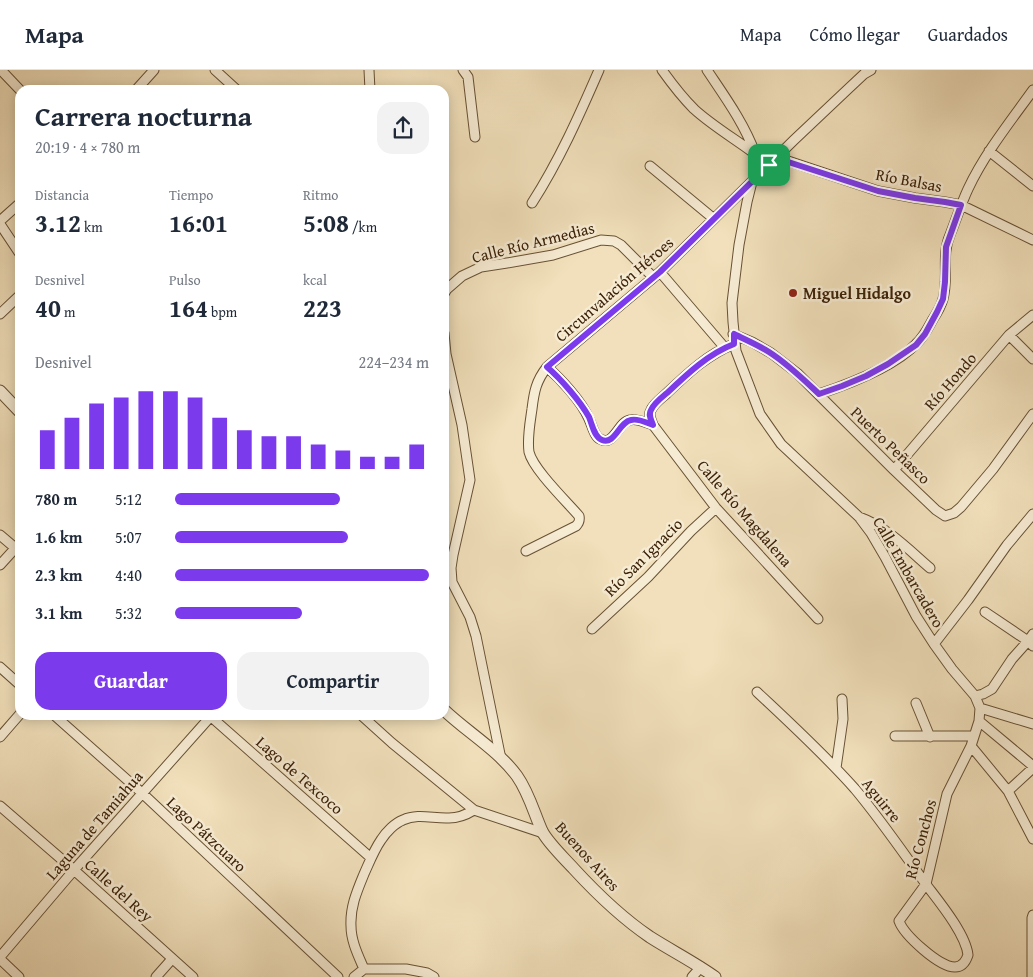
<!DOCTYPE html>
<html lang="es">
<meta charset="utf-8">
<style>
:root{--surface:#fff;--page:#f2f2f3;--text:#1f2937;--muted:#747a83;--line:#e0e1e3;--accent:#7c3aed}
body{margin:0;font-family:"Gentium Book Plus",serif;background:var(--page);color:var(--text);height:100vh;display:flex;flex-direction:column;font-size:19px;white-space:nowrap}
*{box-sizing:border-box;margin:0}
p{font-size:16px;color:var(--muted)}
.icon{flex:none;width:28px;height:28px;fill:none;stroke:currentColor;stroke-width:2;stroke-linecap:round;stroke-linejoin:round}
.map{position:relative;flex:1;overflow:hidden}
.sheet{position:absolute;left:15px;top:15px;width:434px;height:635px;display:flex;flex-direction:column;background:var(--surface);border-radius:15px;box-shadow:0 2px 12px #0003}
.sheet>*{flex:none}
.pin{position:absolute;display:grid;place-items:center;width:42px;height:42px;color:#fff;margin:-21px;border-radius:10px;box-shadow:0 2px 8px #0006}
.round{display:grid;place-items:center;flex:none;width:52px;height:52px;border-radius:15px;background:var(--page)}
.summary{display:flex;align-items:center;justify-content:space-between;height:85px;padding:0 20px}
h1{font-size:28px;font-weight:800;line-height:38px}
.metrics{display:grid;grid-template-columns:repeat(3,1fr);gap:8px;height:85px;padding:5px 20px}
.metrics div{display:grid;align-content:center}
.metrics b{font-size:25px;font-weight:800}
.metrics small{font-size:14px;font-weight:400}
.metrics p{font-size:14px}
.chart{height:140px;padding:10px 20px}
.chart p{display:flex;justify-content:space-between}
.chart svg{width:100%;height:90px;margin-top:5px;stroke:var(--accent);stroke-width:6}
.action{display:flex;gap:10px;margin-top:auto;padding:10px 20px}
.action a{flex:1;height:58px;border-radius:15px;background:var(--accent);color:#fff;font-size:20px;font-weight:800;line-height:58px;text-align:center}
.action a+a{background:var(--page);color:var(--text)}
ul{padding:0 20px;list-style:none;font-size:16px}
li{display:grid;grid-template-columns:80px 60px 1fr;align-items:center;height:38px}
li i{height:12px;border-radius:6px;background:var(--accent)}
header{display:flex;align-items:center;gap:30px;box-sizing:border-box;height:70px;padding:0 25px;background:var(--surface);border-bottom:1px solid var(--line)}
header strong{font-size:24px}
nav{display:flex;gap:28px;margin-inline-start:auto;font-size:18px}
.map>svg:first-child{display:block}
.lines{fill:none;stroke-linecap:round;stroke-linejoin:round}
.minor-casing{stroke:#685134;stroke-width:11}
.tertiary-casing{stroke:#685134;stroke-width:13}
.minor{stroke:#f6ebd3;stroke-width:9}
.tertiary{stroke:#f6ebd3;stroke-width:11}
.route-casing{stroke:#fff;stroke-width:10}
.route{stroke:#7c3aed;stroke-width:6}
.poi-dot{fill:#8f2418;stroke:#f6ebd3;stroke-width:2}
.labels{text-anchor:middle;stroke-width:5;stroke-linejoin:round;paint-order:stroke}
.street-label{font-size:16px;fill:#3b2107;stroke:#f6ebd3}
.poi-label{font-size:16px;font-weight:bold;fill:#3b2107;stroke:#f6ebd3;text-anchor:start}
</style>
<header>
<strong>Mapa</strong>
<nav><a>Mapa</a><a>Cómo llegar</a><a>Guardados</a></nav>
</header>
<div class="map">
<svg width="1033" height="907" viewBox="0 0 1033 907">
<rect width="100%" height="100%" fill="#f1e0bb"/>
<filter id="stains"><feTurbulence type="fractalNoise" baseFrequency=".004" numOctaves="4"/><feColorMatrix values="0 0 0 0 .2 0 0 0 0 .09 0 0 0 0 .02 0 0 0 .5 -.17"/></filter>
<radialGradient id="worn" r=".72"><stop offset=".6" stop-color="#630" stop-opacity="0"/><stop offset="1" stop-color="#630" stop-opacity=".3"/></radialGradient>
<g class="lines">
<g class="minor-casing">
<path id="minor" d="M1,0L20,20
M215,0L237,20
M369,0L370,20
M463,0L468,7L475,67
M662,0C672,14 682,27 694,39C717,60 746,75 769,95
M707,0C725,27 744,53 755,83
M136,20L154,0
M989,81L1033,116
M776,87L878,121L915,128L945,132L961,135L1033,170
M650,96L714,149
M752,112L747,132L739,175L732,233L733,252L736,281L760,344L781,374L859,447L871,463L885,487L916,546L934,574L952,599L975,626L980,638L979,651L971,676L947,724L926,814L899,851C904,865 939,897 955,897C962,897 966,891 968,885C966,865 941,834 928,817C904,784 881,750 855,719C825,685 790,653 757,622
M532,133C559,91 579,46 599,0
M0,151L20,133
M0,154L20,184
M660,202L725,278
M444,224L447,219L462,206L481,197L507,193L553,185L601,170L614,171L621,175L653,207
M0,244L20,225
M444,263L446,284L462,355L470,410L453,485L451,498L452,512L470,547L476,566L501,689
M733,264L752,272L771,283L797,303L894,400L936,440L945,446L954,443L961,437L993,399L1033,344
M1009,265L1033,289
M734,274C708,284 687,304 667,323C662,328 654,333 651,340C648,345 651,349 653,355L716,438L818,549
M547,297C561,309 582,332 589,349C592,355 594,366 600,369C614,377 618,352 630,350C637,348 646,353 653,355
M819,324C849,314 894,297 916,274C924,267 928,258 933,249C937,243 941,236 943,229C949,207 941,185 950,165C956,150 961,134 968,119C985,83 1010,52 1033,20
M894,400L1009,265L1033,245
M859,447C887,457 908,479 930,498
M0,465L20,482
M526,481L576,456C579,453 580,451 579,446C566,431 533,399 529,382C527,368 530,353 532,339C534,322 536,311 547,297L660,202L794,70L848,19L864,4L871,0
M0,495L20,473
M985,542L1028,571L1033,576
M592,559L648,507L691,461L716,438
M934,574L968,530L1007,475L1033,444
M0,597L20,615
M975,626L983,624L992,619L1012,589L1028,571L1033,564
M916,633L930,667
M980,638L1033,654
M54,645L142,723L338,907
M209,645L371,788
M361,645L392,673L474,740C466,745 458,748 449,748C434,749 418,743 403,750C395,753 386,762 381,770C374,780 369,793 364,804C357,821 350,837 351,856C351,871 358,885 364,899
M979,651L1033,696
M895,666H974
M0,667L20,644
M971,676L1008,721L1033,769
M836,698L843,649L842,629
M1008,721L1033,698
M0,736L74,800L193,907
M474,740L543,763
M0,887L74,800L212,645
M0,889L19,907
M156,907L172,889
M354,907L364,899H406L427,903L434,907
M692,907L701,897
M1032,907V848L1033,845"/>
</g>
<g class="tertiary-casing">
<path id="tertiary" d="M0,321L20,342
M444,640C467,662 498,680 517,706C529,723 534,743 542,761C548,773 565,789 574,799C597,824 622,848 650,867C672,881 694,892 715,907"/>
</g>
<use href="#minor" class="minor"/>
<use href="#tertiary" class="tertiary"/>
</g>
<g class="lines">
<g class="route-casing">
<path id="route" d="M776,88L878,121L915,128L945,132L961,135L946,177L945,212L943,229L937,242L925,264L916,275L888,294L866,306L842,316L819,324C803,309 788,294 769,282C758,275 746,270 734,264V274C708,284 687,304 667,323C661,328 654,333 651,340C648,345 651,349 653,355C647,353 638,348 631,350C619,352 615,375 602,370C594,367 592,354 589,347C580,331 561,309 547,297L660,202Z"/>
</g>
<use href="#route" class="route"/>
</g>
<circle class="poi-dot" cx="793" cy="223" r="5"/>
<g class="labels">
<g class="street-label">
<text transform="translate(909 110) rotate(11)" y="6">Río Balsas</text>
<text transform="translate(533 172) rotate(-14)" y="6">Calle Río Armedias</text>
<text transform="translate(614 219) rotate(-41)" y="6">Circunvalación Héroes</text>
<text transform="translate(950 311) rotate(-49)" y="6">Río Hondo</text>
<text transform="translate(891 375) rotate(44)" y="6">Puerto Peñasco</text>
<text transform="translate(745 443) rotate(49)" y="6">Calle Río Magdalena</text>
<text transform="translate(643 487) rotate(-45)" y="6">Río San Ignacio</text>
<text transform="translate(909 502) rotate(60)" y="6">Calle Embarcadero</text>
<text transform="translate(300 705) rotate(41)" y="6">Lago de Texcoco</text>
<text transform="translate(882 730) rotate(51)" y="6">Aguirre</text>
<text transform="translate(94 755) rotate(-49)" y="6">Laguna de Tamiahua</text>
<text transform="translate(207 764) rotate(43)" y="6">Lago Pátzcuaro</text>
<text transform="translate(920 769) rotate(-75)" y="6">Río Conchos</text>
<text transform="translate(588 786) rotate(48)" y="6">Buenos Aires</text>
<text transform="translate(119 820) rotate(42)" y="6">Calle del Rey</text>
</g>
<g class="poi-label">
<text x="803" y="229">Miguel Hidalgo</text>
</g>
</g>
<rect width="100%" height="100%" filter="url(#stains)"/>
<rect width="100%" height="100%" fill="url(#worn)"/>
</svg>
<div class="pin" style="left:769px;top:95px;background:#1e9e55"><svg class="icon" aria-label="arrive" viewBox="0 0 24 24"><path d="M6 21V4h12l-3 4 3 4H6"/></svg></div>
<section class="sheet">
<div class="summary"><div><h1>Carrera nocturna</h1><p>20:19 · 4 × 780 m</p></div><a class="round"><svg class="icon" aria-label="share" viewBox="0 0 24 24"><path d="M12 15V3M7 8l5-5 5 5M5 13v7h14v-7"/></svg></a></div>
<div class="metrics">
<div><p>Distancia</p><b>3.12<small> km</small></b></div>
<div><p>Tiempo</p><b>16:01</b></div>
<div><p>Ritmo</p><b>5:08<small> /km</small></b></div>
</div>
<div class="metrics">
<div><p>Desnivel</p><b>40<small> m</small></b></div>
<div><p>Pulso</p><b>164<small> bpm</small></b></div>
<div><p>kcal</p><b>223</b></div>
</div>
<div class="chart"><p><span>Desnivel</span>224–234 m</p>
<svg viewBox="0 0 160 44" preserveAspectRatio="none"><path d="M5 44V25M15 44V19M25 44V12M35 44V9M45 44V6M55 44V6M65 44V9M75 44V19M85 44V25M95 44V28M105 44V28M115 44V32M125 44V35M135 44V38M145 44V38M155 44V32"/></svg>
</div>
<ul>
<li><b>780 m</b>5:12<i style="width:65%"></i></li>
<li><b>1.6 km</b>5:07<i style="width:68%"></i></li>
<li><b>2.3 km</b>4:40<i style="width:100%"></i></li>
<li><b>3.1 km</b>5:32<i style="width:50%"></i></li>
</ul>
<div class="action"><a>Guardar</a><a>Compartir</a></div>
</section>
</div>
